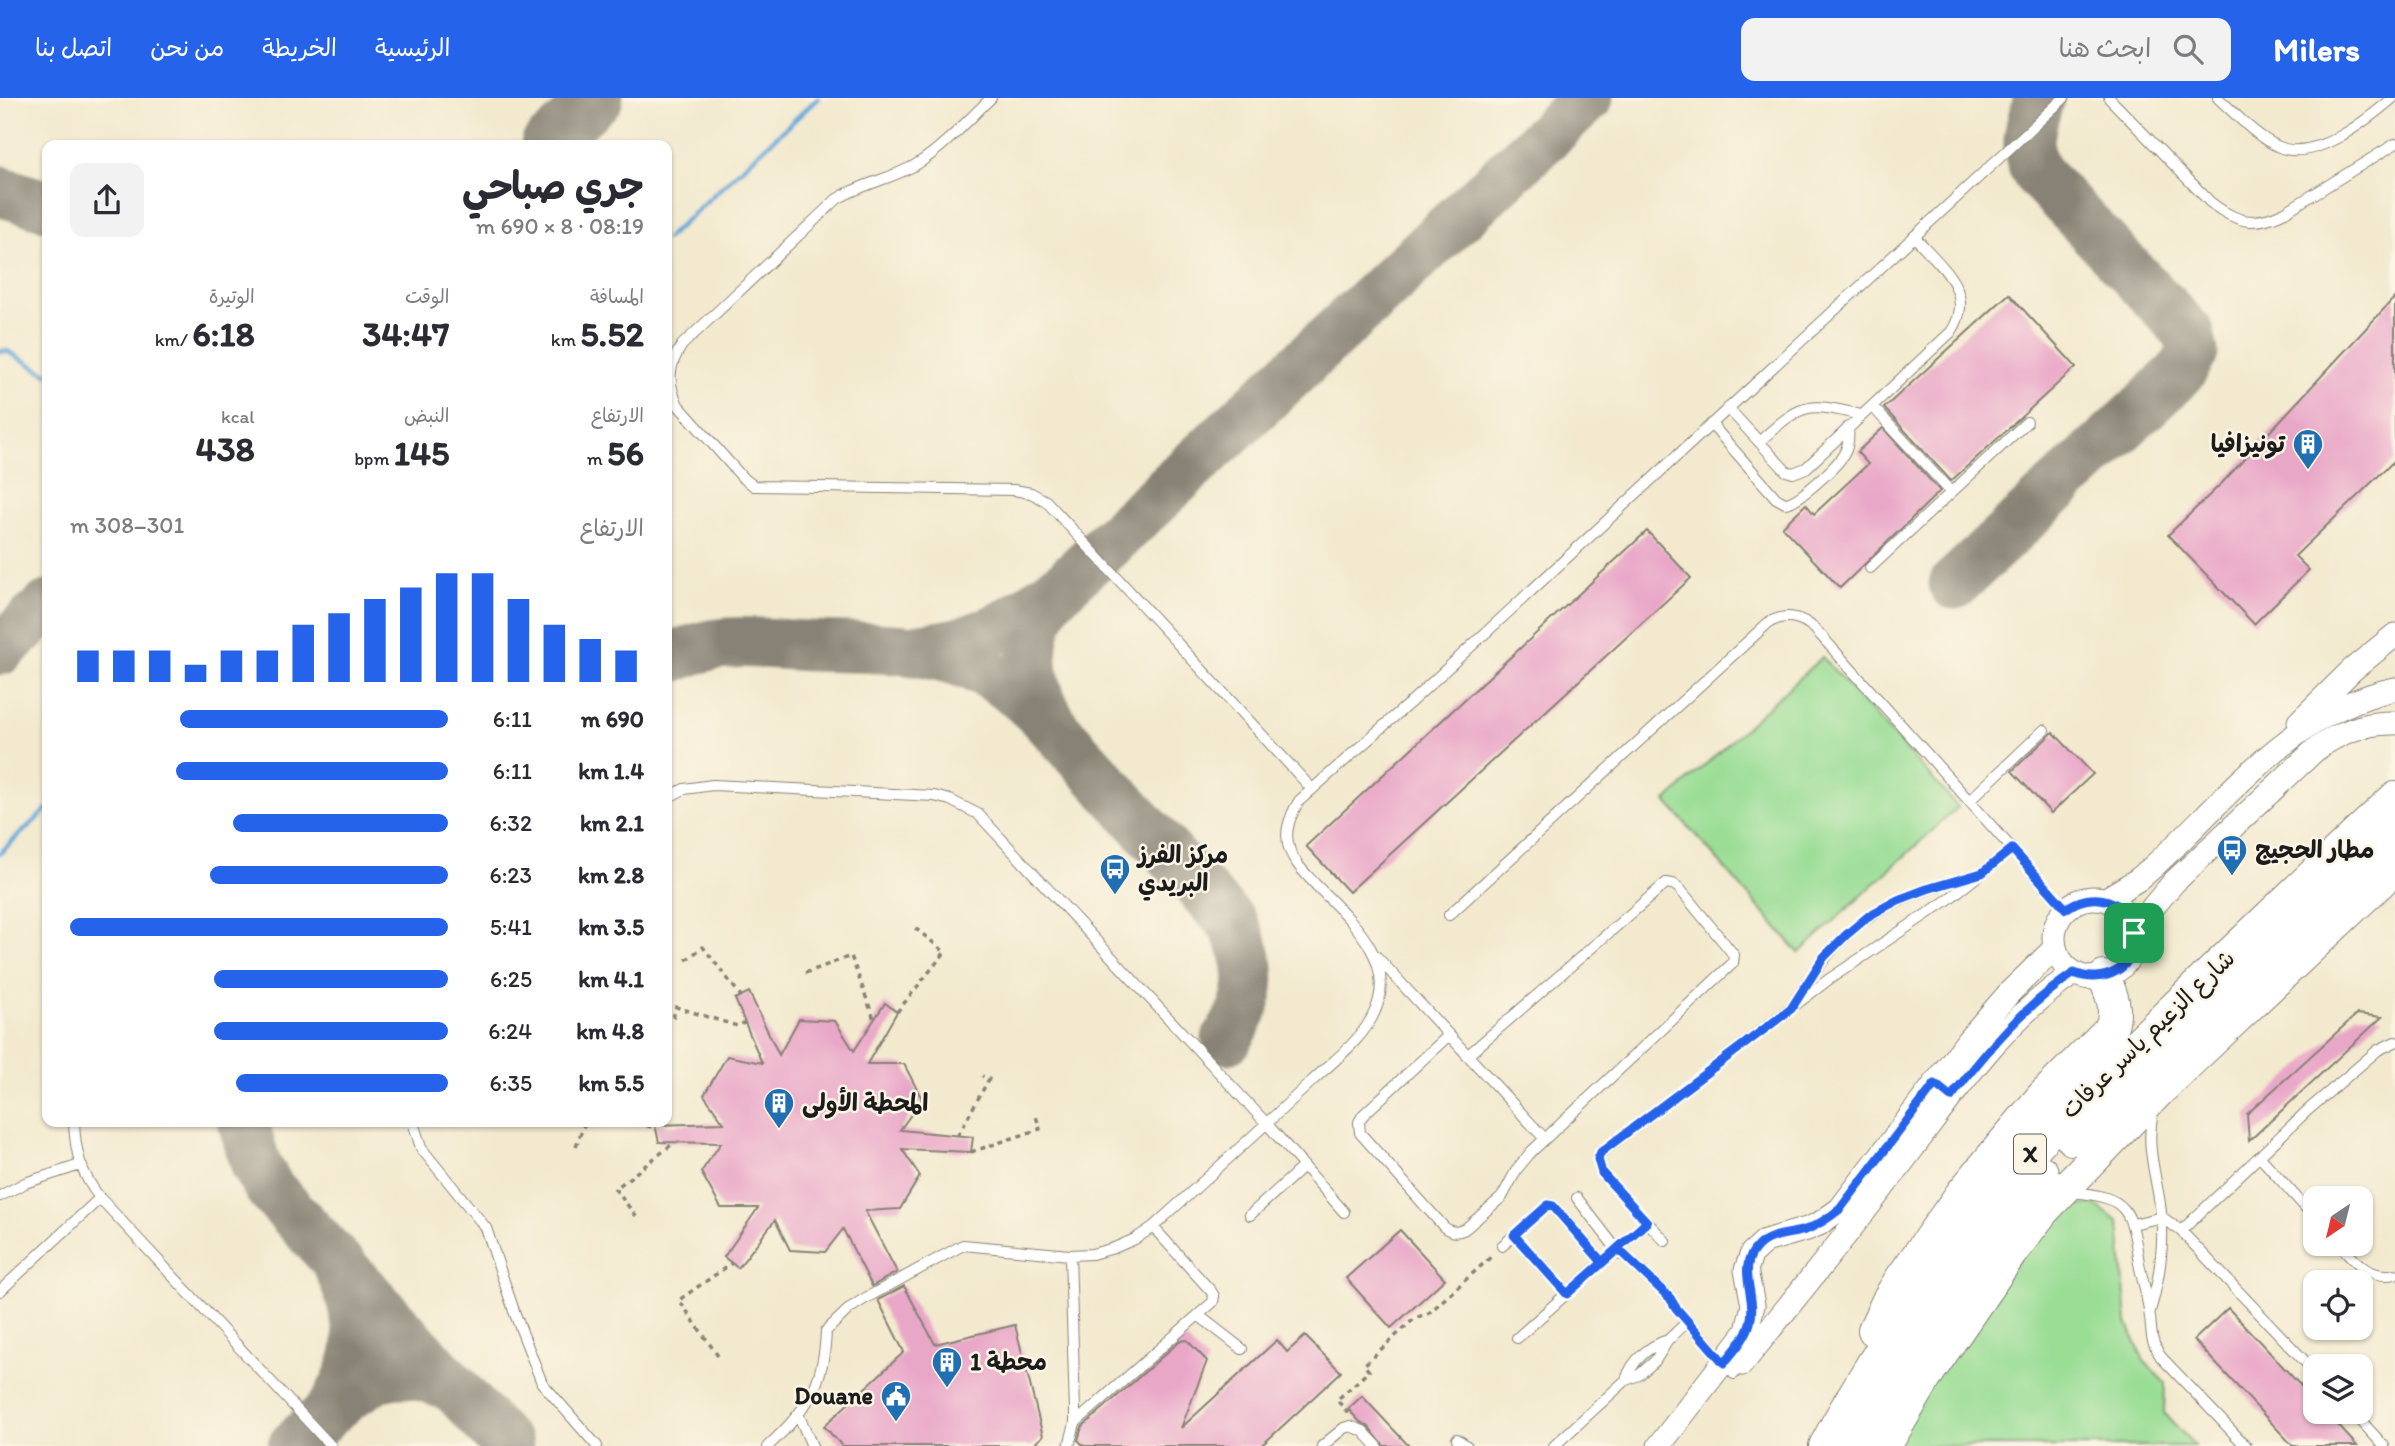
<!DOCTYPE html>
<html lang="ar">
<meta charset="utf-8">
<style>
:root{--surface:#fff;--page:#f2f2f3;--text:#2b2b33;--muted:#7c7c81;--accent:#2563eb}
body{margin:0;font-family:Itim,"Playpen Sans Arabic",sans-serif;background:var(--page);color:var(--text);direction:rtl;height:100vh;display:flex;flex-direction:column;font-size:26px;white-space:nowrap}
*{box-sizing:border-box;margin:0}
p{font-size:23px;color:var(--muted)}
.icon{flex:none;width:38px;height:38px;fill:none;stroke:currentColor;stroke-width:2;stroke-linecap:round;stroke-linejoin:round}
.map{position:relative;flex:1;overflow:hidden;direction:ltr}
.side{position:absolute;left:42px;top:42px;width:630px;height:987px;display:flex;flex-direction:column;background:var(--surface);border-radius:14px;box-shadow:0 2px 5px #0004;direction:rtl}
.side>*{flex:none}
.needle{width:46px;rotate:215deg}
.tools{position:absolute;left:2303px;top:1088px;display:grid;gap:14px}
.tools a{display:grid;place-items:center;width:70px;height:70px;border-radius:14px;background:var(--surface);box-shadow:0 2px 5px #0004;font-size:35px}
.pin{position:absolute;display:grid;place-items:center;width:60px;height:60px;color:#fff;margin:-30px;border-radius:14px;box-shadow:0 4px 10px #0006}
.round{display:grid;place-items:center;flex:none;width:74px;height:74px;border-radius:14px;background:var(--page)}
.headline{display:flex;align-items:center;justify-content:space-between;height:119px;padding:0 28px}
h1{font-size:38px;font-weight:700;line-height:52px}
.figures{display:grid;grid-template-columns:repeat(3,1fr);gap:10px;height:119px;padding:7px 28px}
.figures div{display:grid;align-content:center}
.figures b{font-size:35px;font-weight:700}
.figures small{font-size:19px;font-weight:400}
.figures p{font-size:19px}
.chart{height:196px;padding:14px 28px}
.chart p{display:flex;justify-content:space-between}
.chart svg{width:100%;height:126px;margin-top:7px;stroke:var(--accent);stroke-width:6}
ul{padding:0 28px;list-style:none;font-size:23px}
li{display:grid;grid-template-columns:112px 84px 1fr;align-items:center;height:52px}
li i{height:18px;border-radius:9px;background:var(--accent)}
header{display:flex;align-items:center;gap:42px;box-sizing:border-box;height:98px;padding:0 35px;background:var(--accent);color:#fff}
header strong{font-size:33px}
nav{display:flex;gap:38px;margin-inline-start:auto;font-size:24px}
.search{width:490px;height:63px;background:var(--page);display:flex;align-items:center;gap:18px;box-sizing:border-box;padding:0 24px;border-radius:14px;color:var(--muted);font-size:26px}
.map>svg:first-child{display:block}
.green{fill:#9add95;stroke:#5b7c58;stroke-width:2}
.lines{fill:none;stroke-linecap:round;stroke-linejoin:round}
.stream{stroke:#63a5d7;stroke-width:5}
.taxiway{stroke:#878275;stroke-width:51}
.building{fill:#e9a7c8}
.service-casing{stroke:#878275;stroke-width:12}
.tertiary-casing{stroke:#878275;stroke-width:25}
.trunk-casing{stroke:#878275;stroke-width:34}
.path{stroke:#878275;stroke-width:3.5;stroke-dasharray:5 5;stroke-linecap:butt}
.service{stroke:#fff;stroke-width:10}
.tertiary{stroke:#fff;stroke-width:23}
.trunk{stroke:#fff;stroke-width:32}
.route-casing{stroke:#fff;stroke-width:14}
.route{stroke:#2563eb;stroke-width:9}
.labels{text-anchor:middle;stroke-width:5;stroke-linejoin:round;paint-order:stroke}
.shield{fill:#fcf5e5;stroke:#5f5d58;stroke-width:2}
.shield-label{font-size:23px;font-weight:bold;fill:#1c1c1c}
.poi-label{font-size:24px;font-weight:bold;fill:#1c1c1c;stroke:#fcf5e5;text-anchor:start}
.street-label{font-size:24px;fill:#1c1c1c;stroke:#fcf5e5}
</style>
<header>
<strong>Milers</strong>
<div class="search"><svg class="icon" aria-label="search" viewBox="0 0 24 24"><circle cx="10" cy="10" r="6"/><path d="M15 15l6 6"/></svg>ابحث هنا</div>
<nav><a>الرئيسية</a><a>الخريطة</a><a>من نحن</a><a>اتصل بنا</a></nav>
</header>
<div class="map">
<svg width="2395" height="1348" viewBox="0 0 2395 1348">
<rect width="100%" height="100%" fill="#fcf5e5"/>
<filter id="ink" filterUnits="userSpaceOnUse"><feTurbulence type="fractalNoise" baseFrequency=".0143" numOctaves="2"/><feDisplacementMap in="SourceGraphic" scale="14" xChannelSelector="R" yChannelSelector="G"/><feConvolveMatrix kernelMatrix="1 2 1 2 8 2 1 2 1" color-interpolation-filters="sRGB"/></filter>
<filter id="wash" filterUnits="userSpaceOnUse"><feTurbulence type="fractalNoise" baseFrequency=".00686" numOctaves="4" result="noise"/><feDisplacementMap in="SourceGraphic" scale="28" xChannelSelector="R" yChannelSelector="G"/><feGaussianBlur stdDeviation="1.57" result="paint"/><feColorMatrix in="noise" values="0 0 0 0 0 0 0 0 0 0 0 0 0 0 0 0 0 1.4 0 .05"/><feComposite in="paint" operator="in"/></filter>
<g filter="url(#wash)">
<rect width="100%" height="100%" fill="#f2e9ce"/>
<path class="green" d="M1822,559L1958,709L1799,855L1666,703Z
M2094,1106L2119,1124L2127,1225L2144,1263L2165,1285L2164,1315L2195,1348H1875L2058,1110Z"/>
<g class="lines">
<path class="stream" d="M667,140L818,0
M0,253H7L47,276
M0,755L47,711"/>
<path class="taxiway" d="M546,47L598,0
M0,93L47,108
M1954,486L2180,275L2193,254L2189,235L2037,75C2022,50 2031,27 2039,0
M920,551C976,546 1010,528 1054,493
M0,552L47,508
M667,561C686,554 707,546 728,545C754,543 782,547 808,548C861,550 917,547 967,566C1003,579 1030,605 1056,632L1232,825C1256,867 1254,901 1227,941
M1056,632C1029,589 1023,549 1047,503L1588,0
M243,1024L256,1067L270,1091L508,1348
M340,1172C350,1191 361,1231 357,1253C353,1274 343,1292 333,1310C380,1271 399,1265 455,1290
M293,1348L333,1310"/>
</g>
<g id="blocks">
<path class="building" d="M2009,196L2076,269L1951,383L1884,310Z
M2395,199V362L2295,458L2309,472L2254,526L2168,437L2223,384Z
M1883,330L1940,393L1840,490L1782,429L1806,406L1814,416L1868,366L1857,354Z
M1647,433L1691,480L1349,794L1306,748Z
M2053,634L2093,676L2051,715L2012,673Z
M749,894L779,957L799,921L835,923L854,953L885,905L897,914L867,966H904L922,1001L900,1032L973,1039L971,1054L902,1051L920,1078L900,1111L865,1113L897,1174L872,1188L843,1131L825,1154L790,1152L775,1122L738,1170L724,1159L758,1110H721L701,1074L721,1045L659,1044L655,1027L724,1025L704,997L727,958L762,965L735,901Z
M2357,916L2382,919L2249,1043L2247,1016Z
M1400,1132L1445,1181L1391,1230L1346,1180Z
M904,1188L935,1246L1015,1227L1043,1338L1032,1348H842L824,1328L904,1254L878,1202Z
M2228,1210L2315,1303V1314H2326L2357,1348H2293L2194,1242Z
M1305,1238L1341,1274L1261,1348H1084L1078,1342L1082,1329L1180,1243L1187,1242L1207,1263L1181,1330L1277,1242L1287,1254Z
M1362,1298L1409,1348H1384L1368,1328L1360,1324L1348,1311Z"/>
</g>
</g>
<g filter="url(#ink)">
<use href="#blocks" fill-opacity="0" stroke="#878275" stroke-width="2"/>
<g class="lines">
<g class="service-casing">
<path id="service" d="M991,0C968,22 944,49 917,66C892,81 863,85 837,101L682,247C668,268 667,284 678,307L742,379L754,388L1014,392L1031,395L1046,403L1312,691
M2109,0L2210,104C2237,125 2254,129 2285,114L2395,46
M2218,0C2236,16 2255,38 2277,48C2313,66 2367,22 2393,0
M1872,308L1951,394
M1728,310L1786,373L1793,375L1806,370L1951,234C1978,194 1939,167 1914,138
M1711,326L1776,400L1785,405C1798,405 1837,368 1844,356C1849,348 1849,339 1848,329
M1759,344C1801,306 1805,303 1861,317
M1870,470L2027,324
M667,700L684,691L713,687L934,698L950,702L978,716L1267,1026L1344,1114
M1969,703L2044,632
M1449,817L1768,525C1786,515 1800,518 1815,531L2066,811
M1376,858L1545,1041
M1794,906C1845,820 1885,802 1978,776
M1449,937L1363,1017L1359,1024L1360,1035L1444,1129C1452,1135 1456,1135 1465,1131L1502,1099L1517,1071L1531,1054L1733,865L1734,857L1679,790L1673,786L1666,785L1467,958
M74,1024C75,1054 81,1076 100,1100L331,1348
M413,1024L421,1050L486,1130L515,1216L542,1285L597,1348
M2260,1059L2315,1120
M2071,1094C2129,1099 2131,1111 2139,1165C2142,1181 2147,1197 2149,1213C2153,1234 2148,1239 2161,1259L2246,1348
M0,1098L25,1085L80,1067
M1577,1100L1621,1157
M1250,1117L1304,1068
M2133,1126L2162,1119L2181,1133L2315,1274
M2181,1133L2308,1012L2378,952L2395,944
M1514,1137L1567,1196
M1665,1143L1602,1075L1598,1061L1602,1054L1828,882L1946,803L2012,751
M2339,1146C2355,1163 2370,1182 2395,1176
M1502,1148L1548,1107L1553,1108L1602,1164
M1618,1151L1670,1200L1676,1210L1734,1276
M0,1193L100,1100
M2150,1213C2161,1176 2166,1138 2159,1100C2154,1070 2146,1045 2153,1014
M1198,1217L1242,1251
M1517,1240L1647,1124
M1626,1282C1632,1262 1649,1248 1668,1242
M2353,1314L2384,1348
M799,1318L812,1348
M1075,1325L1213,1204L1214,1198L1211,1193L1153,1129
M1457,1341L1467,1348
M768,1348C807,1312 824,1287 826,1233L850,1210L864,1201L963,1147L1070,1157L1092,1156L1114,1150L1135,1141L1153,1129C1206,1081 1259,1033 1311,984C1333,963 1363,942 1375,913C1398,861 1348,820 1316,787C1306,776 1296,767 1290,753C1283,735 1290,718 1299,703L1413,602L2064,0
M1069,1348L1075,1325V1312L1070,1157
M1322,1348L1344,1330L1350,1328L1363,1333L1377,1348
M1554,1348L1626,1282L1639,1277L1655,1263L1668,1242L1688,1223"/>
</g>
<g class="tertiary-casing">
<path id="tertiary" d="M2299,624L2352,572L2395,537
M2054 840a40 40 0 1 1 80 0a40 40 0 1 1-80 0Z
M2106,801L2139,781L2154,768C2227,701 2293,612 2395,591
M2135,836L2153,809L2174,784L2315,652C2339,634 2364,624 2395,625
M1742,1266C1794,1201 1847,1137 1897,1071C1953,998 1997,927 2074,875
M1659,1348L1747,1233L1753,1207L1746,1172L1752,1155L1765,1143L1807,1131L1819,1126L1840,1111L1969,941L2010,894L2055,850"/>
</g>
<g class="trunk-casing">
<path id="trunk" d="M2072,1041L2299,821L2395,732
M1874,1232L1889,1200L1900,1182L1962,1095L2042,999L2111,930C2118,911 2112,897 2104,879
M1825,1348C1885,1236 1960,1132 2045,1038C2083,997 2125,958 2165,919C2241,845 2317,773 2395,700
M1857,1348C1910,1251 1971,1160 2042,1074
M1885,1348L1929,1274L2011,1155L2043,1113L2161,991L2395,770"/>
</g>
<path class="path" d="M686,862L703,849L741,898
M805,875L851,858L874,921
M897,914L945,854L915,830
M673,920L676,909L737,928L746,924
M637,1024L656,1031
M958,1037L989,981L982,978
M576,1048L585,1024
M971,1054L1040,1031L1035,1015
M636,1118L615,1091L675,1044
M718,1258L679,1202L732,1165
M1348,1315L1337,1302L1369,1273L1364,1267L1415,1220L1429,1215L1493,1157"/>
<use href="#service" class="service"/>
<use href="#tertiary" class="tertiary"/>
<use href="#trunk" class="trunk"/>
</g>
</g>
<g class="lines" filter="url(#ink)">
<g class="route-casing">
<path id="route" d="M2134,835C2129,801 2092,791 2066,811L2012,751L1982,775L1927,791L1898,802L1870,817L1846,837L1824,859L1791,911L1601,1054L1598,1061L1602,1075L1647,1124L1602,1164L1553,1108L1548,1107L1514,1137L1567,1196L1618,1151L1670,1200L1676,1210L1724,1265C1734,1253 1746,1240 1750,1225C1758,1198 1735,1170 1758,1148C1771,1135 1792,1137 1808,1131C1820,1126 1830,1119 1840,1111L1935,986L1951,999C1989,950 2022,910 2074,875C2103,887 2138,871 2134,835"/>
</g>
<use href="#route" class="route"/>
</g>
<defs>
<g id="building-pin" transform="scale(1.575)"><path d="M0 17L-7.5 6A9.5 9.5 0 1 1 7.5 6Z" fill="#1f6fb2" stroke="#fcf5e5"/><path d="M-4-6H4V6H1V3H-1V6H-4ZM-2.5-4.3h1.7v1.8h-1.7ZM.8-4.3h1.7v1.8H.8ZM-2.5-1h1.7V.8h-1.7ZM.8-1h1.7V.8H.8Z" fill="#fff"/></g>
<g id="bus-pin" transform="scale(1.575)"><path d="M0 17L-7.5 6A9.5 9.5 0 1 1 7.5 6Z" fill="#1f6fb2" stroke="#fcf5e5"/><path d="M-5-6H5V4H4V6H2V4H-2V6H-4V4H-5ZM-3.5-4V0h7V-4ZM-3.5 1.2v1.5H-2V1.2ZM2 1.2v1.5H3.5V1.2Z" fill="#fff"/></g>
<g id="civic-pin" transform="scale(1.575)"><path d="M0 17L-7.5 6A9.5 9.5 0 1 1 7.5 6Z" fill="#1f6fb2" stroke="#fcf5e5"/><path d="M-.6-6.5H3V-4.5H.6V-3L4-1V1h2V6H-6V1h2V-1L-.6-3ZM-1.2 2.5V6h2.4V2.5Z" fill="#fff"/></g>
</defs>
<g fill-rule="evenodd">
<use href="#building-pin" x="2308" y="346"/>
<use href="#bus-pin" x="2232" y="752"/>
<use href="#bus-pin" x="1115" y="771"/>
<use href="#building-pin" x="779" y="1005"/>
<use href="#building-pin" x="947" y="1264"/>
<use href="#civic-pin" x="896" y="1298"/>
</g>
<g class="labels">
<rect class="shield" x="2014" y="1036.5" width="32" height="39" rx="5"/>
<g class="shield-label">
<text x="2030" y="1064">X</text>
</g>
<g class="poi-label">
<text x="2285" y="354" text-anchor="end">تونيزافيا</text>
<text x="2255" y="760">مطار الحجيج</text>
<text x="1138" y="765">مركز الفرز<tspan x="1138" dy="28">البريدي</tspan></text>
<text x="802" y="1013">المحطة الأولى</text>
<text x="970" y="1272">محطة 1</text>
<text x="873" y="1306" text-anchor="end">Douane</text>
</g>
<g class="street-label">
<text transform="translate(2148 936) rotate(-44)" y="8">شارع الزعيم ياسر عرفات</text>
</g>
</g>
</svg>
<div class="tools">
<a><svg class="needle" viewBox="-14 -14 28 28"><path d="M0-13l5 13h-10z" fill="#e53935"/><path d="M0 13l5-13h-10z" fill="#7c7c81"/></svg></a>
<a><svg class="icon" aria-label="locate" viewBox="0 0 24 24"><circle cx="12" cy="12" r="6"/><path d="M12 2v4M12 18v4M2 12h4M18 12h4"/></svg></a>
<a><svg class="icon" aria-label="layers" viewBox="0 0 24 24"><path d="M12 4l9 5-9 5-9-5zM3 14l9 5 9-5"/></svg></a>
</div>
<div class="pin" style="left:2134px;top:835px;background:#1e9e55"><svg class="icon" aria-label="arrive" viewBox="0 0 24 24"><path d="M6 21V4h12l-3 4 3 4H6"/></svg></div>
<section class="side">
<div class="headline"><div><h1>جري صباحي</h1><p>08:19 · 8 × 690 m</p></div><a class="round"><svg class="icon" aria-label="share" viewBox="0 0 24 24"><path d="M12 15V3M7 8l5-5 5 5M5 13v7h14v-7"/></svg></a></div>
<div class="figures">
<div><p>المسافة</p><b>5.52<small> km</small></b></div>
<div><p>الوقت</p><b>34:47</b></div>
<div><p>الوتيرة</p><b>6:18<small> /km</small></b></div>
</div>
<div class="figures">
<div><p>الارتفاع</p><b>56<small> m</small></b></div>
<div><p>النبض</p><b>145<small> bpm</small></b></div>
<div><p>kcal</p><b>438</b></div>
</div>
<div class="chart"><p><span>الارتفاع</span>301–308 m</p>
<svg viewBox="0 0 160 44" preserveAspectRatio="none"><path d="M5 44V33M15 44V33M25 44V33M35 44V38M45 44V33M55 44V33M65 44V24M75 44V20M85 44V15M95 44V11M105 44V6M115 44V6M125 44V15M135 44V24M145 44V29M155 44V33"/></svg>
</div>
<ul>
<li><b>690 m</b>6:11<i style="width:71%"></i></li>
<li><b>1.4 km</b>6:11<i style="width:72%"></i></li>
<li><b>2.1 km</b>6:32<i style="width:57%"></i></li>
<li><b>2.8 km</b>6:23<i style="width:63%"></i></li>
<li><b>3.5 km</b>5:41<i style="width:100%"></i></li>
<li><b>4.1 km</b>6:25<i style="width:62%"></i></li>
<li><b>4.8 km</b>6:24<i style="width:62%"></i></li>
<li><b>5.5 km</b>6:35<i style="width:56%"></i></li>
</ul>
</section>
</div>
